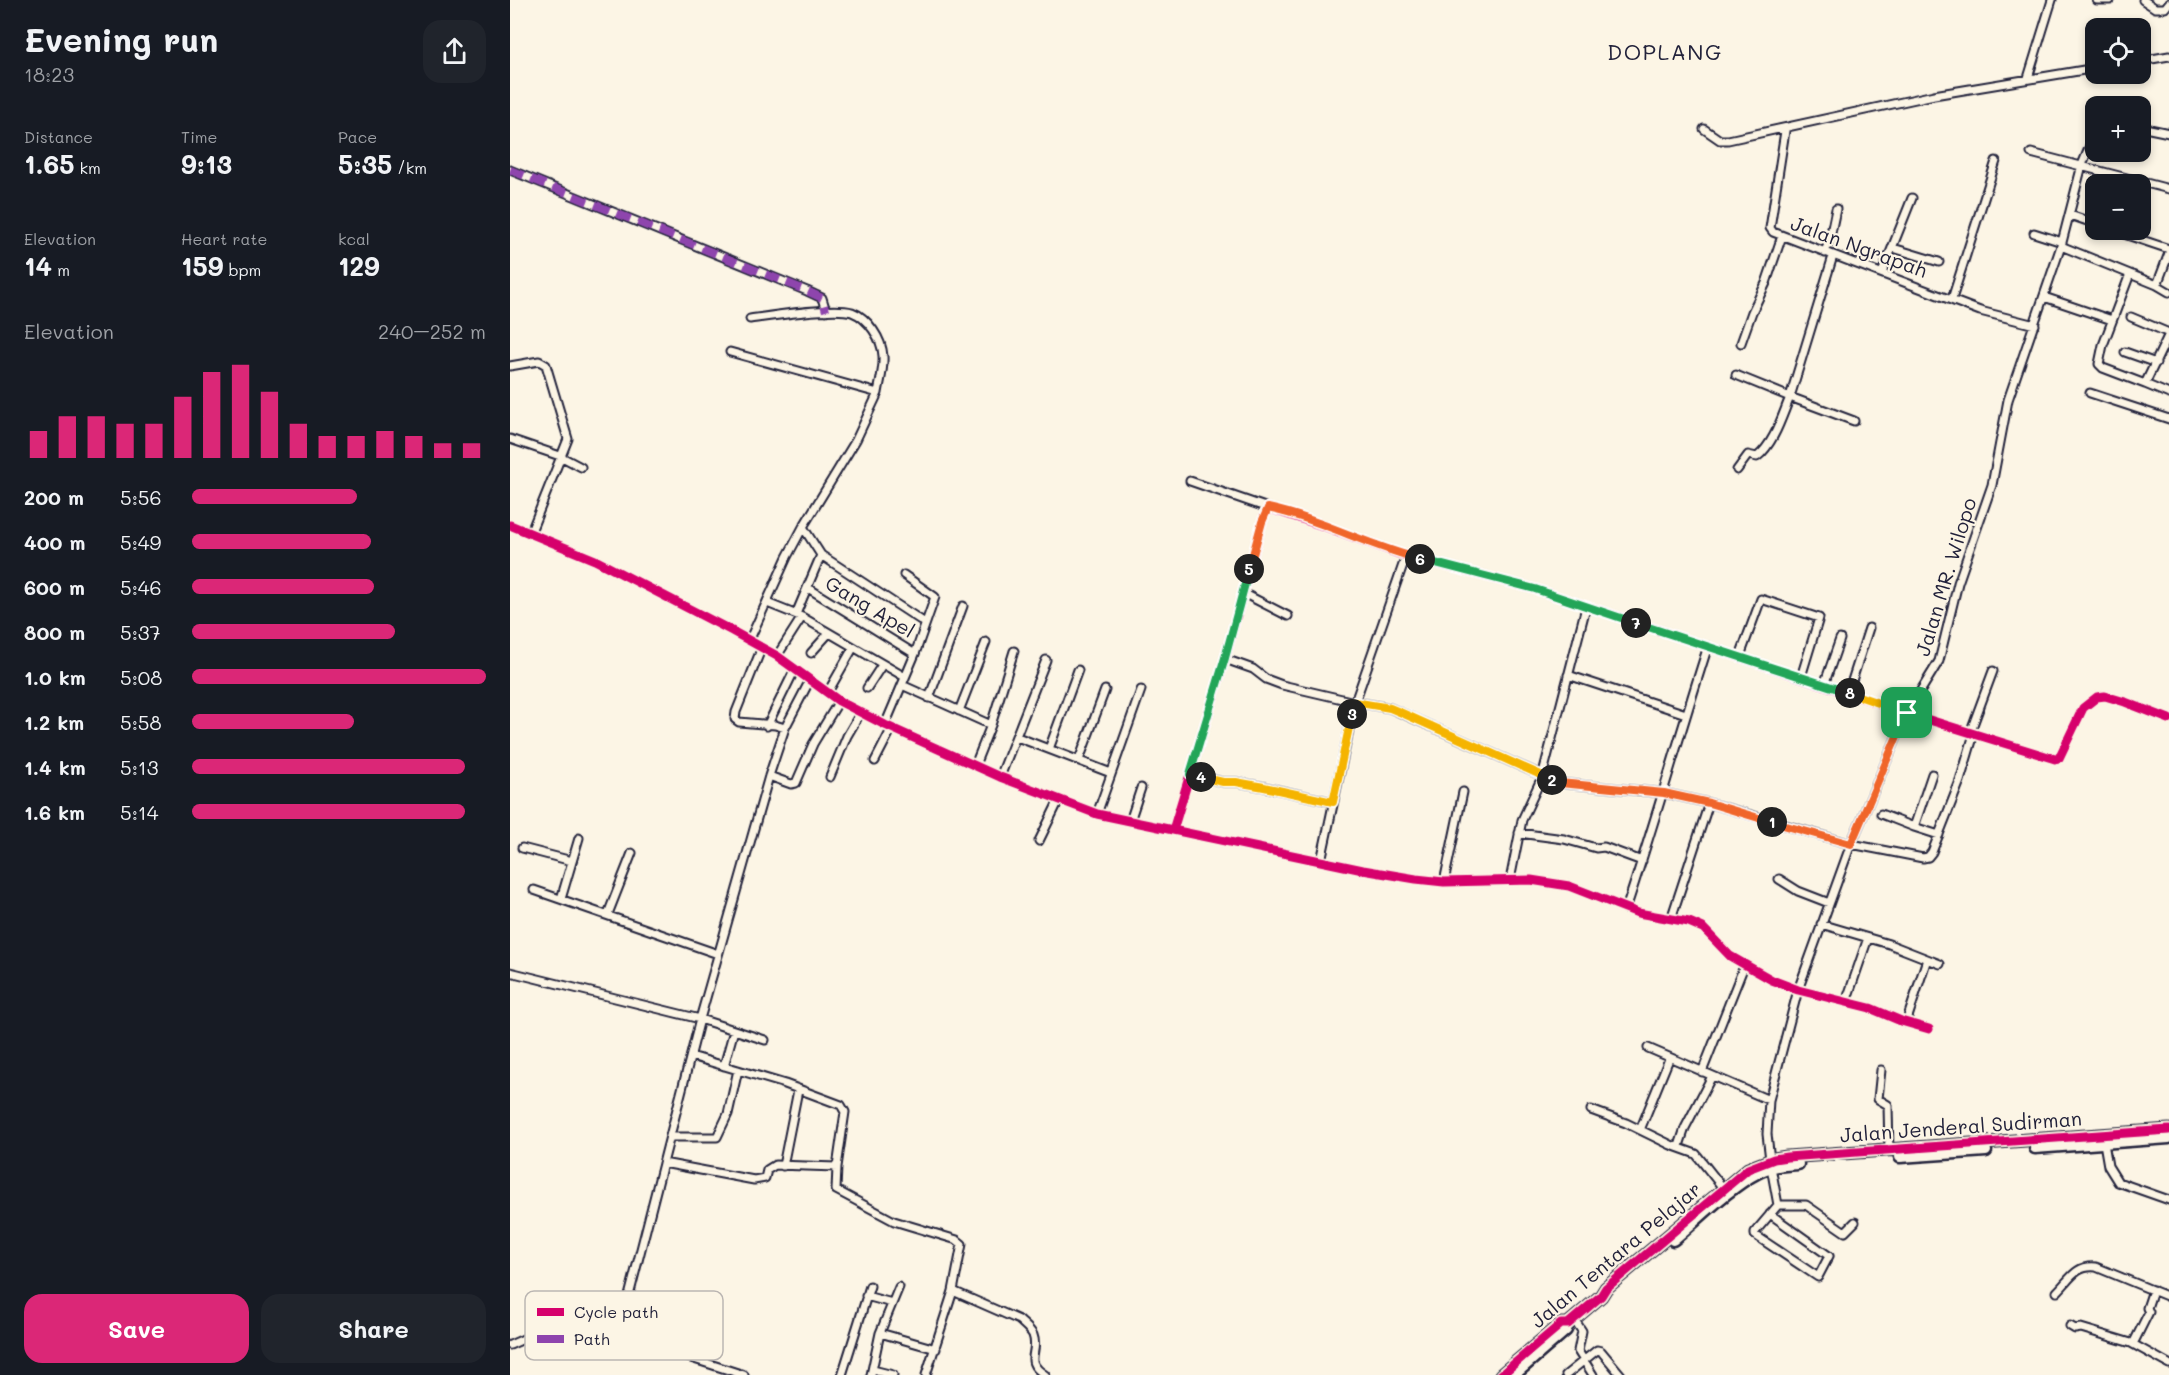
<!DOCTYPE html>
<meta charset="utf-8">
<style>
:root{--surface:#171b24;--page:#20242c;--text:#f1f3f6;--muted:#9ea1a6;--accent:#db2777}
body{margin:0;font-family:Mali,sans-serif;background:var(--page);color:var(--text);height:100vh;display:flex;flex-direction:column;font-size:22px;white-space:nowrap}
*{box-sizing:border-box;margin:0}
p{font-size:20px;color:var(--muted)}
.icon{flex:none;width:33px;height:33px;fill:none;stroke:currentColor;stroke-width:2;stroke-linecap:round;stroke-linejoin:round}
.map{position:relative;flex:1;overflow:hidden}
.drawer{display:flex;flex-direction:column;background:var(--surface);width:510px}
.drawer>*{flex:none}
.controls{position:absolute;left:1575px;top:18px;display:grid;gap:12px}
.controls a{display:grid;place-items:center;width:66px;height:66px;border-radius:12px;background:var(--surface);box-shadow:0 3px 9px #0003;font-size:30px}
.pin{position:absolute;display:grid;place-items:center;width:51px;height:51px;color:#fff;margin:-26px;border-radius:12px;box-shadow:0 3px 9px #0006}
.km{position:absolute;width:30px;height:30px;margin:-15px;border-radius:50%;background:#222;color:#fff;font-size:16px;line-height:30px;text-align:center}
.round{display:grid;place-items:center;flex:none;width:63px;height:63px;border-radius:18px;background:var(--page)}
.summary{display:flex;align-items:center;justify-content:space-between;height:102px;padding:0 24px}
h1{font-size:33px;font-weight:800;line-height:45px}
.figures{display:grid;grid-template-columns:repeat(3,1fr);gap:9px;height:102px;padding:6px 24px}
.figures div{display:grid;align-content:center}
.figures b{font-size:26px;font-weight:800}
.figures small{font-size:16px;font-weight:400}
.figures p{font-size:16px}
.chart{height:168px;padding:12px 24px}
.chart p{display:flex;justify-content:space-between}
.chart svg{width:100%;height:108px;margin-top:6px;stroke:var(--accent);stroke-width:6}
.action{display:flex;gap:12px;margin-top:auto;padding:12px 24px}
.action a{flex:1;height:69px;border-radius:18px;background:var(--accent);color:#fff;font-size:24px;font-weight:800;line-height:69px;text-align:center}
.action a+a{background:var(--page);color:var(--text)}
ul{padding:0 24px;list-style:none;font-size:20px}
li{display:grid;grid-template-columns:96px 72px 1fr;align-items:center;height:45px}
li i{height:15px;border-radius:8px;background:var(--accent)}
main{display:flex;flex:1;min-height:0}
.map>svg:first-child{display:block}
.lines{fill:none;stroke-linecap:round;stroke-linejoin:round}
.minor-casing{stroke:#22223b;stroke-width:11}
.secondary-casing{stroke:#22223b;stroke-width:15}
.minor{stroke:#fcf5e5;stroke-width:7}
.secondary{stroke:#fcf5e5;stroke-width:10}
.quiet{stroke:#8e44ad;stroke-width:8;stroke-dasharray:15 8;stroke-linecap:butt}
.cycleway-casing{stroke:#fcf5e5;stroke-width:13}
.cycleway{stroke:#d6006c;stroke-width:9}
.split-1-casing{stroke:#fff;stroke-width:12}
.split-2-casing{stroke:#fff;stroke-width:12}
.split-3-casing{stroke:#fff;stroke-width:12}
.split-4-casing{stroke:#fff;stroke-width:12}
.split-5-casing{stroke:#fff;stroke-width:12}
.split-6-casing{stroke:#fff;stroke-width:12}
.split-7-casing{stroke:#fff;stroke-width:12}
.split-8-casing{stroke:#fff;stroke-width:12}
.split-9-casing{stroke:#fff;stroke-width:12}
.split-1{stroke:#f0652b;stroke-width:8}
.split-2{stroke:#f0652b;stroke-width:8}
.split-3{stroke:#f5b400;stroke-width:8}
.split-4{stroke:#f5b400;stroke-width:8}
.split-5{stroke:#22a559;stroke-width:8}
.split-6{stroke:#f0652b;stroke-width:8}
.split-7{stroke:#22a559;stroke-width:8}
.split-8{stroke:#22a559;stroke-width:8}
.split-9{stroke:#f5b400;stroke-width:8}
.labels{text-anchor:middle;stroke-width:4.5;stroke-linejoin:round;paint-order:stroke}
.street-label{font-size:20px;fill:#22223b;stroke:#fcf5e5}
.quarter-label{font-size:22px;letter-spacing:1.5px;fill:#22223b;stroke:#fcf5e5}
.key{fill:#fcf5e5;stroke:#bbb6b2;stroke-width:1.5}
.key-label{font-size:16px;fill:#22223b}
</style>
<main>
<section class="drawer">
<div class="summary"><div><h1>Evening run</h1><p>18:23</p></div><a class="round"><svg class="icon" aria-label="share" viewBox="0 0 24 24"><path d="M12 15V3M7 8l5-5 5 5M5 13v7h14v-7"/></svg></a></div>
<div class="figures">
<div><p>Distance</p><b>1.65<small> km</small></b></div>
<div><p>Time</p><b>9:13</b></div>
<div><p>Pace</p><b>5:35<small> /km</small></b></div>
</div>
<div class="figures">
<div><p>Elevation</p><b>14<small> m</small></b></div>
<div><p>Heart rate</p><b>159<small> bpm</small></b></div>
<div><p>kcal</p><b>129</b></div>
</div>
<div class="chart"><p><span>Elevation</span>240–252 m</p>
<svg viewBox="0 0 160 44" preserveAspectRatio="none"><path d="M5 44V33M15 44V27M25 44V27M35 44V30M45 44V30M55 44V19M65 44V9M75 44V6M85 44V17M95 44V30M105 44V35M115 44V35M125 44V33M135 44V35M145 44V38M155 44V38"/></svg>
</div>
<ul>
<li><b>200 m</b>5:56<i style="width:56%"></i></li>
<li><b>400 m</b>5:49<i style="width:61%"></i></li>
<li><b>600 m</b>5:46<i style="width:62%"></i></li>
<li><b>800 m</b>5:37<i style="width:69%"></i></li>
<li><b>1.0 km</b>5:08<i style="width:100%"></i></li>
<li><b>1.2 km</b>5:58<i style="width:55%"></i></li>
<li><b>1.4 km</b>5:13<i style="width:93%"></i></li>
<li><b>1.6 km</b>5:14<i style="width:93%"></i></li>
</ul>
<div class="action"><a>Save</a><a>Share</a></div>
</section>
<div class="map">
<svg width="1659" height="1375" viewBox="0 0 1659 1375">
<rect width="100%" height="100%" fill="#fcf5e5"/>
<filter id="ink" filterUnits="userSpaceOnUse"><feTurbulence type="fractalNoise" baseFrequency=".0167" numOctaves="2"/><feDisplacementMap in="SourceGraphic" scale="12" xChannelSelector="R" yChannelSelector="G"/><feConvolveMatrix kernelMatrix="1 2 1 2 8 2 1 2 1" color-interpolation-filters="sRGB"/></filter>
<g filter="url(#ink)">
<g class="lines">
<g class="minor-casing">
<path id="minor" d="M1587,0H1600
M1633,0L1645,8H1655L1659,3
M1630,61L1659,56
M1518,78L1542,0
M1630,127L1659,133
M1194,129L1210,140H1218L1424,95L1586,68
M1273,129L1275,131L1260,228L1263,232L1470,311L1525,325
M1521,153L1659,189
M0,170L297,291L312,298L316,311
M1560,215L1586,224
M1602,230L1659,249
M1524,233L1552,242
M1551,246L1647,285
M1383,248L1429,262
M1315,253L1321,233L1326,209
M1659,253L1647,285L1659,292
M1372,273L1402,198
M1620,274L1593,345L1589,364L1593,368L1635,384
M1534,297L1602,320
M1442,299L1486,161
M1621,317L1659,333
M240,319C261,316 323,306 342,312C358,318 372,339 373,356C374,368 370,381 368,393
M1659,334L1635,384L1659,394
M1231,343L1242,312L1256,283L1272,236
M220,352L368,393L346,440L293,527L277,557L239,641
M1615,352L1646,363
M0,366L29,361L36,365L58,439L20,534
M1226,375L1280,397L1323,256
M1580,393L1659,419
M0,439L50,456L71,467
M1227,470L1238,455L1247,457C1264,444 1272,416 1280,397L1344,421
M680,481L758,508
M0,525L85,560L222,631L267,656L329,701L375,725L490,777L587,814L853,870L906,879L934,882L1021,880L1059,886L1128,913L1179,922L1193,928L1220,956L1262,980L1288,990L1360,1008L1391,1021L1419,1029
M293,527L311,555L415,623
M298,588L405,654
M733,593L778,616
M257,603L292,617L395,677
M286,614L311,555
M252,647L226,712L225,719L229,722L265,725L275,728
M301,653L319,633
M267,656L292,617
M1230,656L1251,599L1309,618L1291,677
M715,659L743,669L756,679L772,685L845,702L880,708L1049,783L1154,793L1199,803L1341,844L1413,858L1418,857L1422,852L1450,781L1464,734
M1058,675L1176,714
M392,685L481,725
M1314,685L1330,639
M357,688L372,665
M318,692L343,648
M1338,693L1359,628
M419,698L453,606
M449,711L476,642
M375,725L405,654L425,597L394,575
M257,726L285,669
M1460,733L1483,671
M507,737L601,773
M539,749L568,670
M569,760L595,690
M365,761L382,728
M465,765L481,725L504,651
M680,774L713,782H726L755,787L823,802
M259,776L281,784L286,783L303,744L329,701
M320,777L337,736L351,712
M490,777L536,660
M587,814L631,690
M1371,814L1404,827L1422,774
M620,821L631,788
M1404,827L1429,835
M663,830L715,659L752,522L758,508L816,527L889,554L1025,589L1397,713L1545,759L1549,758L1573,708L1587,697L1595,696L1615,702L1659,719
M1009,833L1054,839L1086,848L1094,847L1132,861
M529,841L549,800
M12,848L62,861
M811,861L845,702L896,556
M1269,879L1288,891L1319,903
M1000,880L1012,820L1032,777L1076,607
M934,882L953,792
M24,890L208,954
M51,899L69,838
M1116,909C1145,822 1170,733 1198,646
M98,914L122,853
M1161,919L1199,803
M1311,924L1379,944L1430,964
M0,972L190,1019L255,1040
M1336,1002L1358,938
M1396,1023L1417,959
M1138,1048L1259,1100
M181,1056L275,1084L331,1105L335,1112L327,1167L326,1190L384,1221L447,1240L452,1244L443,1291L416,1375
M214,1066L224,1030
M1371,1070L1368,1099L1378,1105L1379,1151
M1192,1072L1234,966
M1081,1110L1116,1123L1161,1145L1186,1154L1213,1188
M1130,1130L1159,1059
M160,1137H207L218,1114L228,1070
M1594,1143L1598,1166L1608,1182L1659,1200
M1169,1146L1175,1128L1202,1076
M1260,1160L1257,1134L1259,1100L1288,990L1341,844L1397,713L1429,661L1448,583L1482,485L1498,400L1551,246L1572,165L1586,131
M153,1163L244,1180L255,1178L257,1170L265,1165L327,1167
M273,1166L288,1090
M1268,1205H1296L1335,1232L1345,1222
M1260,1214L1319,1256L1308,1277L1245,1235V1232L1268,1205L1261,1167
M443,1291L509,1320C514,1325 520,1329 523,1335C530,1353 512,1360 535,1375
M1547,1292C1561,1278 1566,1265 1586,1267L1659,1297
M356,1296L382,1303
M1064,1319L1072,1331L1068,1351L1083,1375
M1560,1326L1565,1329L1571,1328L1621,1343L1659,1364
M370,1333L426,1349
M109,1335L190,1019L259,776L275,728L300,680
M1623,1344L1639,1312L1637,1308L1643,1290
M0,1345L43,1326L56,1323L67,1324L109,1335L234,1375
M363,1370L383,1375
M332,1375L360,1286
M361,1375L370,1333L389,1287
M1056,1375L1087,1350L1091,1351L1111,1375"/>
</g>
<g class="secondary-casing">
<path id="secondary" d="M1525,1148L1659,1138
M1390,1157L1476,1151
M1163,1240C1187,1220 1221,1186 1247,1173C1259,1166 1274,1165 1288,1164
M991,1375L1051,1324H1058
M1004,1375L1056,1330L1058,1324L1091,1296L1096,1288L1238,1169L1264,1159L1277,1157L1659,1130"/>
</g>
<use href="#minor" class="minor"/>
<use href="#secondary" class="secondary"/>
<path class="quiet" d="M0,170L297,291L312,298L316,311"/>
<g class="cycleway-casing">
<path id="cycleway" d="M0,525L85,560L222,631L267,656L329,701L375,725L490,777L587,814L853,870L906,879L934,882L1021,880L1059,886L1128,913L1179,922L1193,928L1220,956L1262,980L1288,990L1360,1008L1391,1021L1419,1029
M663,830L715,659L752,522L758,508L816,527L889,554L1025,589L1397,713L1545,759L1549,758L1573,708L1587,697L1595,696L1615,702L1659,719
M991,1375L1051,1324H1058L1091,1296L1096,1288L1238,1169L1264,1159L1277,1157L1659,1130"/>
</g>
<use href="#cycleway" class="cycleway"/>
</g>
</g>
<g class="lines" filter="url(#ink)">
<g class="split-1-casing">
<path id="split-1" d="M1262,822L1341,844L1397,713"/>
</g>
<g class="split-2-casing">
<path id="split-2" d="M1042,780L1050,783L1154,793L1199,803L1262,822"/>
</g>
<g class="split-3-casing">
<path id="split-3" d="M842,714L844,702L880,708L892,713L1042,780"/>
</g>
<g class="split-4-casing">
<path id="split-4" d="M691,777L713,782H726L754,787L823,802L842,714"/>
</g>
<g class="split-5-casing">
<path id="split-5" d="M691,777L680,774L715,658L739,569"/>
</g>
<g class="split-6-casing">
<path id="split-6" d="M739,569L752,522L758,508C810,519 858,546 910,559"/>
</g>
<g class="split-7-casing">
<path id="split-7" d="M910,559L1025,589L1126,623"/>
</g>
<g class="split-8-casing">
<path id="split-8" d="M1126,623L1340,693"/>
</g>
<g class="split-9-casing">
<path id="split-9" d="M1340,693L1397,713"/>
</g>
<use href="#split-1" class="split-1"/>
<use href="#split-2" class="split-2"/>
<use href="#split-3" class="split-3"/>
<use href="#split-4" class="split-4"/>
<use href="#split-5" class="split-5"/>
<use href="#split-6" class="split-6"/>
<use href="#split-7" class="split-7"/>
<use href="#split-8" class="split-8"/>
<use href="#split-9" class="split-9"/>
</g>
<g class="labels">
<g class="street-label">
<text transform="translate(1349 247) rotate(20)" y="7">Jalan Ngrapah</text>
<text transform="translate(1436 577) rotate(-73)" y="7">Jalan MR. Wilopo</text>
<text transform="translate(360 607) rotate(31)" y="7">Gang Apel</text>
<text transform="translate(1451 1127) rotate(-4)" y="7">Jalan Jenderal Sudirman</text>
<text transform="translate(1106 1255) rotate(-40)" y="7">Jalan Tentara Pelajar</text>
</g>
<g class="quarter-label">
<text x="1155" y="60">DOPLANG</text>
</g>
</g>
<rect x="15" y="1291" width="198" height="69" rx="9" class="key"/>
<rect x="27" y="1308" width="27" height="8" fill="#d6006c"/>
<rect x="27" y="1335" width="27" height="8" fill="#8e44ad"/>
<g class="key-label">
<text x="64" y="1318">Cycle path</text>
<text x="64" y="1345">Path</text>
</g>
</svg>
<div class="controls">
<a><svg class="icon" aria-label="locate" viewBox="0 0 24 24"><circle cx="12" cy="12" r="6"/><path d="M12 2v4M12 18v4M2 12h4M18 12h4"/></svg></a>
<a>+</a>
<a>−</a>
</div>
<div class="pin" style="left:1397px;top:713px;background:#1e9e55"><svg class="icon" aria-label="arrive" viewBox="0 0 24 24"><path d="M6 21V4h12l-3 4 3 4H6"/></svg></div>
<b class="km" style="left:1262px;top:822px">1</b>
<b class="km" style="left:1042px;top:780px">2</b>
<b class="km" style="left:842px;top:714px">3</b>
<b class="km" style="left:691px;top:777px">4</b>
<b class="km" style="left:739px;top:569px">5</b>
<b class="km" style="left:910px;top:559px">6</b>
<b class="km" style="left:1126px;top:623px">7</b>
<b class="km" style="left:1340px;top:693px">8</b>
</div>
</main>
